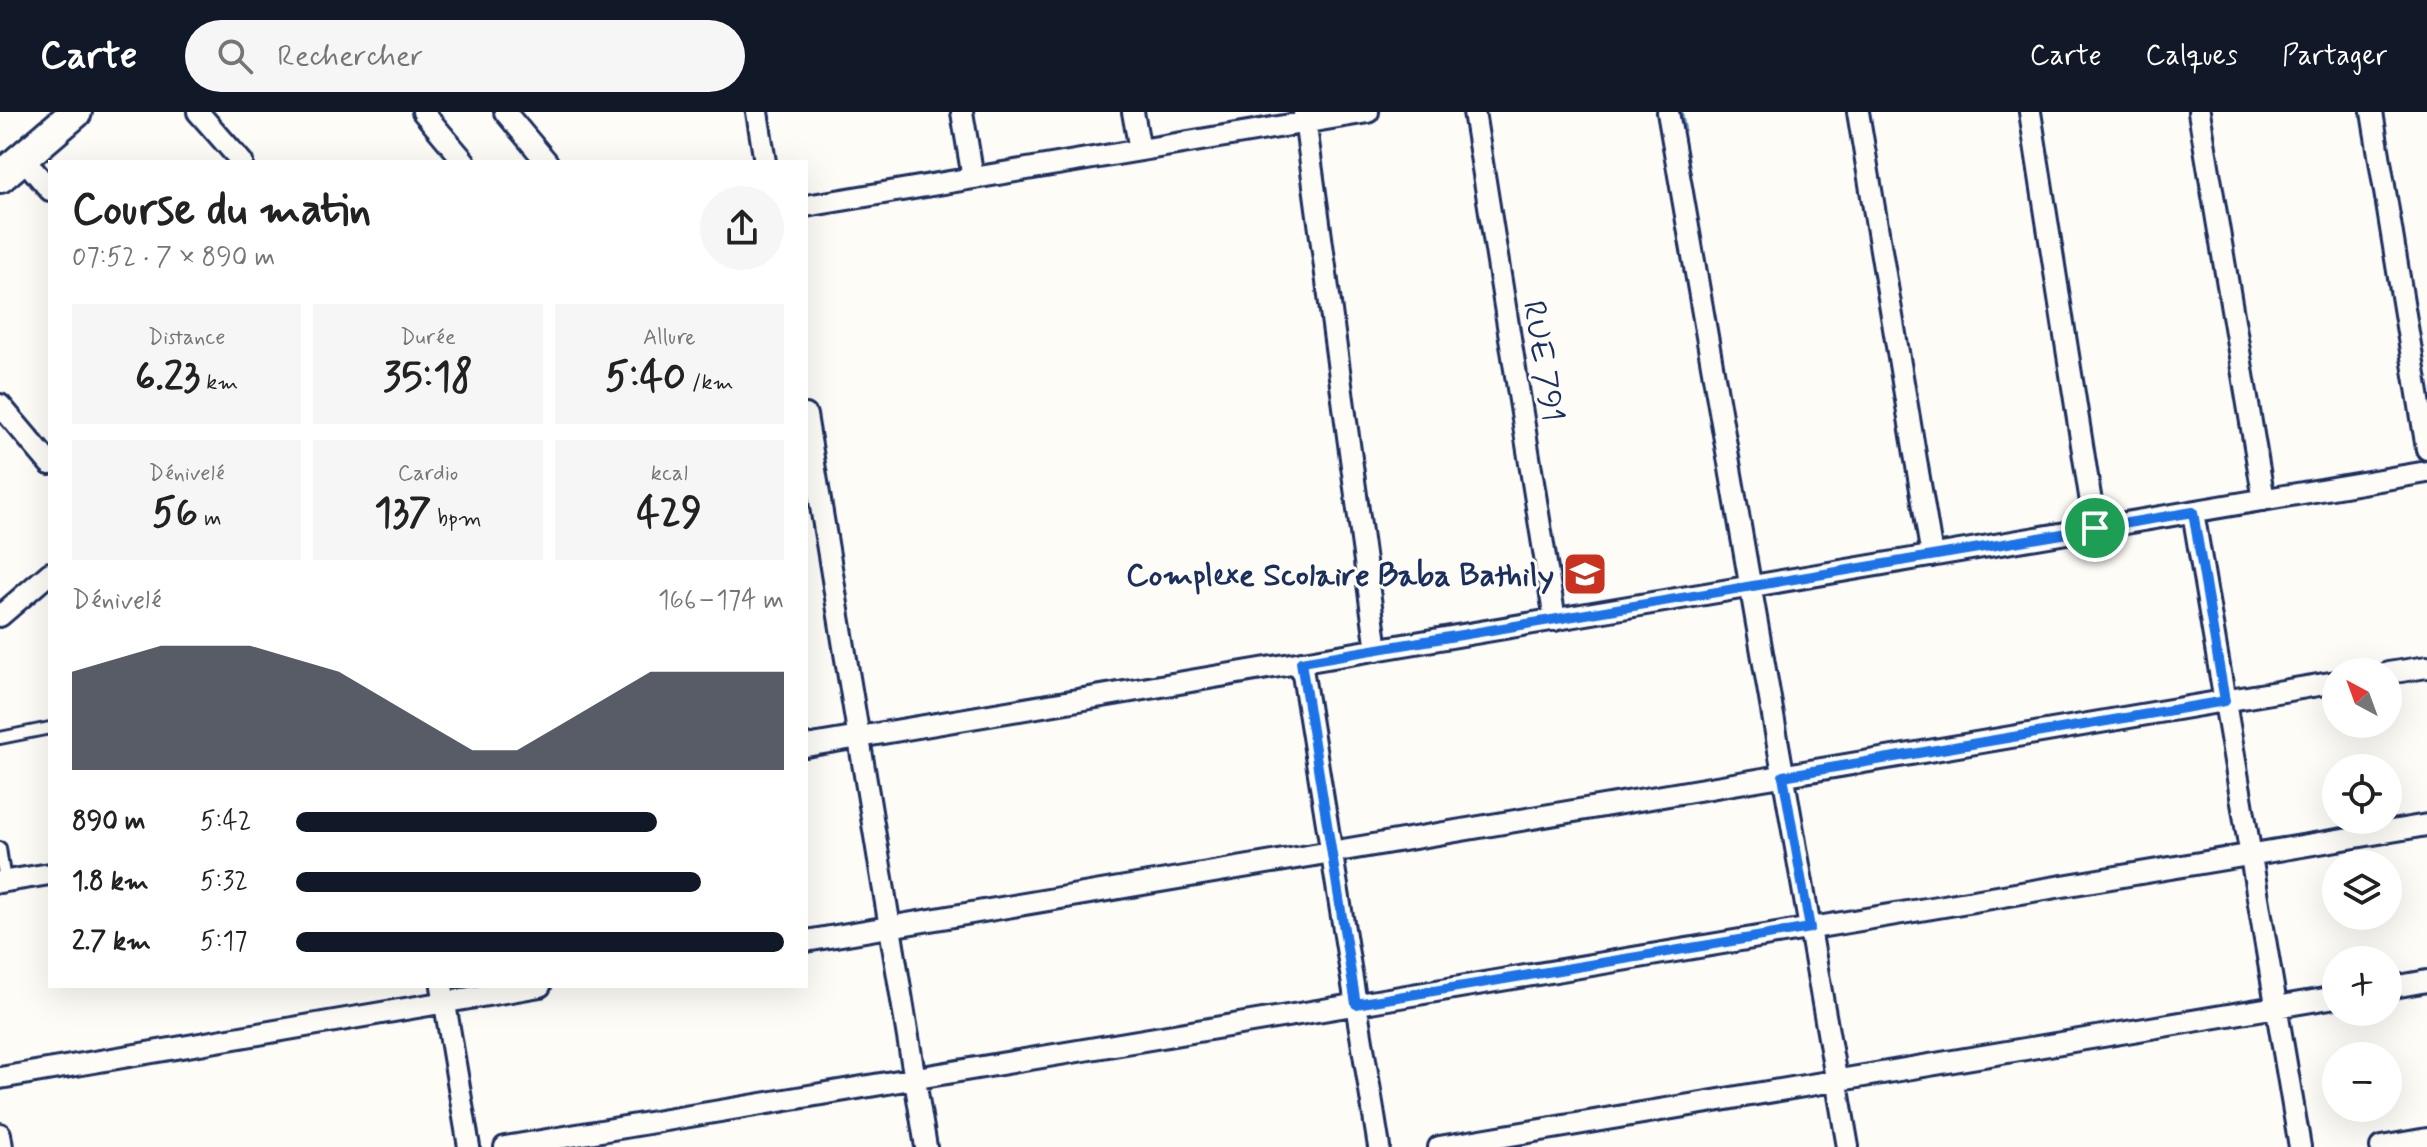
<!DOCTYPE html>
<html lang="fr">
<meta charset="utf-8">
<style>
:root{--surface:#fff;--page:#f6f6f6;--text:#222;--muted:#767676;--accent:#111827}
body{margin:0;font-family:Mynerve,sans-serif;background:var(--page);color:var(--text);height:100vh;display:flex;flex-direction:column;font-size:30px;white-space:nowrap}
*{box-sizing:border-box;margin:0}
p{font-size:26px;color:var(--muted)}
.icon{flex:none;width:44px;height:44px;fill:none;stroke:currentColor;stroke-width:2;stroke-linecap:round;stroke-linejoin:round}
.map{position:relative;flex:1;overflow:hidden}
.sheet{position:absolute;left:48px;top:48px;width:760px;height:828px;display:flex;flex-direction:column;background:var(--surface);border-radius:0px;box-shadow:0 8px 32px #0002}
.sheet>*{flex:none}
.needle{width:52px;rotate:319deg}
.tools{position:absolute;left:2322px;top:546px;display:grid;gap:16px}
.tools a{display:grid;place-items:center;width:80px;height:80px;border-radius:50%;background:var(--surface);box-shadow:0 8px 32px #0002;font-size:40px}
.pin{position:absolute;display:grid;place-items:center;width:68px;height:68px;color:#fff;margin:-34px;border:4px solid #fff;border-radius:50%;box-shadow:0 2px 8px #0007}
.round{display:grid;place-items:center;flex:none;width:84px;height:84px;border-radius:42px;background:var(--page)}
.head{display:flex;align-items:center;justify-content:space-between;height:136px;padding:0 24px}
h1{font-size:44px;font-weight:700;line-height:60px}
.stats{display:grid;grid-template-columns:repeat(3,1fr);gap:12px;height:136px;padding:8px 24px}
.stats div{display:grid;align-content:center;border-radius:0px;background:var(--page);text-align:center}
.stats b{font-size:40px;font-weight:700}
.stats small{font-size:22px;font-weight:400}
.stats p{font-size:22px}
.chart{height:224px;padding:16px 24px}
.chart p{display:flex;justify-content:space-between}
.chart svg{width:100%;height:144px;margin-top:8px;fill:var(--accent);opacity:.7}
ul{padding:0 24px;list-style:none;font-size:26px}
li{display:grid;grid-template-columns:128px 96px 1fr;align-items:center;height:60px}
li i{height:20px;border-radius:10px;background:var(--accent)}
header{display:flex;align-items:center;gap:48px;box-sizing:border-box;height:112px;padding:0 40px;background:var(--accent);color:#fff}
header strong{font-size:38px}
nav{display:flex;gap:44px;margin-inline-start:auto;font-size:28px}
.search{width:560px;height:72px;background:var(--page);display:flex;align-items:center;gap:20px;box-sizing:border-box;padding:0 28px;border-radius:44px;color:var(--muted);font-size:30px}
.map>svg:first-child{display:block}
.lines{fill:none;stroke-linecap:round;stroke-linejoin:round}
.stream{stroke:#648fb9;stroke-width:6}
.lane-casing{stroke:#1b2f5e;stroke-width:16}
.street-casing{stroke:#1b2f5e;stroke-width:26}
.secondary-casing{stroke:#1b2f5e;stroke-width:36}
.lane{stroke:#fdfcf7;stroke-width:10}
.street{stroke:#fdfcf7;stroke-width:20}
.secondary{stroke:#fdfcf7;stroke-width:30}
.route-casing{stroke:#fff;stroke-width:16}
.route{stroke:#1a73e8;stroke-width:10}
.labels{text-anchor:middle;stroke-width:6;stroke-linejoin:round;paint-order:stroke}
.street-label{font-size:32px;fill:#1b2f5e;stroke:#fdfcf7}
.poi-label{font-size:32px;font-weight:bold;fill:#1b2f5e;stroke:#fdfcf7;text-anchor:end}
</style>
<header>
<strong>Carte</strong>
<div class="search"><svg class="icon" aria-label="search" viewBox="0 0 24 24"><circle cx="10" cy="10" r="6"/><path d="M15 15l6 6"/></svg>Rechercher</div>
<nav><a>Carte</a><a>Calques</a><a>Partager</a></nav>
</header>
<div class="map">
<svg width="2427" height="1035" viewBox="0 0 2427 1035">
<rect width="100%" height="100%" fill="#fdfcf7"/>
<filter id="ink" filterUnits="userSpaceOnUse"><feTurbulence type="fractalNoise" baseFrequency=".0125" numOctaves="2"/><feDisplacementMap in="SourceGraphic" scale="16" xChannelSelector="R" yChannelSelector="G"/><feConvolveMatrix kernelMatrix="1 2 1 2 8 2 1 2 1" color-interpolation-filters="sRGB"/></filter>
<g filter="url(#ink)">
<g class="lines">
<path class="stream" d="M1680,0L1683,17
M879,612L1172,562"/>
<g class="lane-casing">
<path id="lane" d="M0,626L50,616
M0,736L5,770"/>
</g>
<g class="street-casing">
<path id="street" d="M198,0L242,50
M423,0L465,50
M505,0L547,50
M757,0L765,50
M962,0L973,66
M1133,0L1140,38
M1304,0L1377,538
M1474,0L1555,508
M1668,0L1848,1035
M1858,0L1932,444
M2030,0L2095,416
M2199,0L2264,388
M2372,0L2427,337
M23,46L50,78
M806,94L1368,0
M0,293L50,352
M806,303L926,1035
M2193,400L2300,1035
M0,504L50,461
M1301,550L1379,1035
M2388,561L2427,555
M806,634L2427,360
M0,770L50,762
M806,829L2336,570
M442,874L469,1035
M2388,876L2427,869
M0,966L540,874
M0,1022L2,1035
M505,1035L2427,713
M1439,1035L2336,885
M2381,1035L2427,1027"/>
</g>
<g class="secondary-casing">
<path id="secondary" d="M0,65L76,0"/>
</g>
<use href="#lane" class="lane"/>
<use href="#street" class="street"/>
<use href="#secondary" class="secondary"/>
</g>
</g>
<g class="lines" filter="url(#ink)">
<g class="route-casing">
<path id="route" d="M2193,400L2225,589L1783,664L1810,816L1356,892L1301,550Z"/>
</g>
<use href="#route" class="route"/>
</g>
<defs>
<g id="school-square" transform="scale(2.3)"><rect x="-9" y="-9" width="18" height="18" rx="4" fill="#c8321e" stroke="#fdfcf7"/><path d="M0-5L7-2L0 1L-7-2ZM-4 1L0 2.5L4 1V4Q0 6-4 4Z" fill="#fff"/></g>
</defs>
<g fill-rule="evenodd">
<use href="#school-square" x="1585" y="462"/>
</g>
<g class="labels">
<g class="street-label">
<text transform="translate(1544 249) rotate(81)" y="11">RUE 791</text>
</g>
<g class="poi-label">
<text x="1554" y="473">Complexe Scolaire Baba Bathily</text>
</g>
</g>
</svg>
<div class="tools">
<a><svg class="needle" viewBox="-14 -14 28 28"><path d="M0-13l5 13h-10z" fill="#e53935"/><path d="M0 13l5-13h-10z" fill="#767676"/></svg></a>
<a><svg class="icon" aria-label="locate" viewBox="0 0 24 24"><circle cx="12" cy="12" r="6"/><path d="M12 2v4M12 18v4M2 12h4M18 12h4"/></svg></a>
<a><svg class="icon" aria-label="layers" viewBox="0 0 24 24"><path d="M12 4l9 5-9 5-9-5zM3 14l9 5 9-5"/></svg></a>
<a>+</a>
<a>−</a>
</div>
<div class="pin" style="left:2095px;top:416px;background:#1e9e55"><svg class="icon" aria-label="arrive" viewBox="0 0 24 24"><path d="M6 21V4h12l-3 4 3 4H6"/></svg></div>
<section class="sheet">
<div class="head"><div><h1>Course du matin</h1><p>07:52 · 7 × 890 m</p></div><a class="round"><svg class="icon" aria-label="share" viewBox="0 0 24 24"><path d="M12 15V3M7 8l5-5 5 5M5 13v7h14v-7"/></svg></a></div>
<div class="stats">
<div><p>Distance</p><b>6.23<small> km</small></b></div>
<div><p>Durée</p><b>35:18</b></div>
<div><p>Allure</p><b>5:40<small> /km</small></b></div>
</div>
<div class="stats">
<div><p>Dénivelé</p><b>56<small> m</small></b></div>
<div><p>Cardio</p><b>137<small> bpm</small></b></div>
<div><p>kcal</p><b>429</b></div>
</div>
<div class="chart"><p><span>Dénivelé</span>166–174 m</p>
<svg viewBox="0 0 160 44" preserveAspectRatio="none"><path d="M0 44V14L10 10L20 6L30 6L40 6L50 10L60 14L70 22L80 30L90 38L100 38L110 30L120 22L130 14L140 14L150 14L160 14V44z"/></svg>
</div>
<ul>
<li><b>890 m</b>5:42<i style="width:74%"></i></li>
<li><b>1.8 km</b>5:32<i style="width:83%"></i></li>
<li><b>2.7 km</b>5:17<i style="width:100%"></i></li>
</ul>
</section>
</div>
